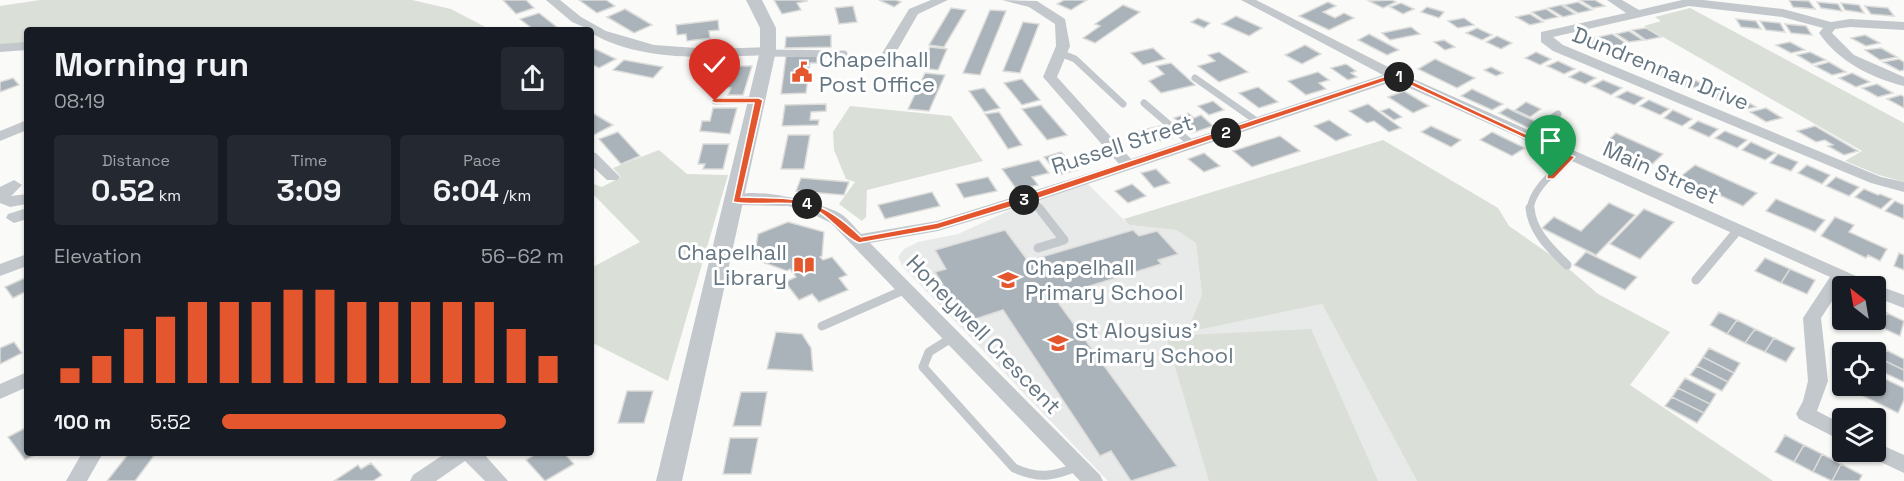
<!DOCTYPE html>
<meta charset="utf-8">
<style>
:root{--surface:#171b24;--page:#242831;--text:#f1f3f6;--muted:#9ea1a6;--accent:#e4572e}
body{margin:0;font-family:"Space Grotesk",sans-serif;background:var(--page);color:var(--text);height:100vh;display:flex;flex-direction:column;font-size:22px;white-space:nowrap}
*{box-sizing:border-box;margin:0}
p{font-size:20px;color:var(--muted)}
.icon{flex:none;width:33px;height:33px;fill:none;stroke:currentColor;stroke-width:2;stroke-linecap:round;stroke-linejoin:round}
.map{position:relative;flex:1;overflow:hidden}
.side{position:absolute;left:24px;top:27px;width:570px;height:429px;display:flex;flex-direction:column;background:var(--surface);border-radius:6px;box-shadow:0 2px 4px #0004}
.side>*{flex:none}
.needle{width:39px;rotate:329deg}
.buttons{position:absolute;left:1832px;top:276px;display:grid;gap:12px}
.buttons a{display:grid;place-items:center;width:54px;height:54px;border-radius:6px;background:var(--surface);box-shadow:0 2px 4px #0004;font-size:30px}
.pin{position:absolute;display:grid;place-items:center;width:51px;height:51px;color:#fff;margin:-62px -26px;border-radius:50% 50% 50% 0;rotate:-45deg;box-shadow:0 0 6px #0007}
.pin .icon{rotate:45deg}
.km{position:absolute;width:30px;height:30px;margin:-15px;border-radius:50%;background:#222;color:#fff;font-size:16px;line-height:30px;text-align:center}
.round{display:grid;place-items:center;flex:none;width:63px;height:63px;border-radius:6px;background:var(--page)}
.head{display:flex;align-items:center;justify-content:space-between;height:102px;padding:0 30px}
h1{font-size:33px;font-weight:700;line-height:45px}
.stats{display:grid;grid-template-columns:repeat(3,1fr);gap:9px;height:102px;padding:6px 30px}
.stats div{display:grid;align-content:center;border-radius:6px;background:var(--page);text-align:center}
.stats b{font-size:30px;font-weight:700}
.stats small{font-size:16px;font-weight:400}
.stats p{font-size:16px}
.chart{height:168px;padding:12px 30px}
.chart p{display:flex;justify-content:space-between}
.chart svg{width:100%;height:108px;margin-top:6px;stroke:var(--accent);stroke-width:6}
ul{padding:0 30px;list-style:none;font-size:20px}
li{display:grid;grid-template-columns:96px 72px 1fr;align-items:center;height:45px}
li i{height:15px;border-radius:8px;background:var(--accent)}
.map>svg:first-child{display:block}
.built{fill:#e8e9e9}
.green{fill:#dadfd7}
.building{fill:#aab3b9;stroke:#dcdcda;stroke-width:1.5}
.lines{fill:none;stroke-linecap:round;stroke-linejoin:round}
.service-far1{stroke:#c3c8cc;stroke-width:7}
.service{stroke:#c3c8cc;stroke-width:9}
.minor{fill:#c3c8cc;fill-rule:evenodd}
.tertiary{fill:#c3c8cc;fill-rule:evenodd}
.route{fill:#e4572e;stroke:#fff;stroke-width:1.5}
.labels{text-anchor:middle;stroke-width:6;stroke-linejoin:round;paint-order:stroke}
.poi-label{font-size:22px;fill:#657683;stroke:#fff;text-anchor:start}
.street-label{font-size:22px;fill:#657683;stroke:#fff}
</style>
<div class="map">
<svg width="1904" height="481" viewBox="0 0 1904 481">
<rect width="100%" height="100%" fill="#fafaf8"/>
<path class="built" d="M1085,181L1129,225L1176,230L1196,243L1202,295L1188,331L1322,304L1417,481H1108L903,267L898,257L904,249L918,242L958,234L1032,200Z"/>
<path class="green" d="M40,0H412L451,9L491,30H27V44L0,47V6Z
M1690,8L1904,123V182L1879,175L1845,161L1862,151L1644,26L1661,21L1655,17Z
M850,106L951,116L983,161L867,190L866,217L862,221L839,204L855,182L846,179L834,150L833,132Z
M1383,140L1498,208L1509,226L1562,263L1598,294L1670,332L1630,385L1773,481H1417L1322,304L1187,332L1202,295L1196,243L1176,230L1129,225L1124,219Z
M659,150L687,174L728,175L668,381L591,342V268L640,242L591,192V183L602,187L621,177L613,168Z
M1311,329L1378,481H1209L1166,336Z"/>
<path class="building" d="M503,0H526L534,8L516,14Z
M579,0H606L615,6L597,13Z
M774,0H806L807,1L797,3L801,10L782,14Z
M879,0H896L901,2L894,7Z
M1064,0H1087L1071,10L1057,4Z
M1392,0L1396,2L1383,8L1369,1Z
M1580,0H1595L1605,6L1593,8Z
M1789,0L1809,1L1815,9L1793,7Z
M1328,2L1336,6L1323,12L1335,18L1344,13L1354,18L1329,30L1299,16Z
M1578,2L1592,10L1578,13L1564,5Z
M1817,2L1838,4L1842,11L1821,8Z
M1401,3L1414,9L1403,14L1390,7Z
M1841,3L1859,5L1864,13L1845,10Z
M1123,5L1140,12L1095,43L1083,38L1100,26L1095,24Z
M1561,5L1575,14L1563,17L1548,8Z
M853,6L857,22L839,24L835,8Z
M1865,6L1888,8L1894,16L1871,14Z
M1427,7L1444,12L1439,18L1421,12Z
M951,8L966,10L944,47L929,45Z
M625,9L652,25L634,33L607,17Z
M1546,9L1558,17L1544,20L1532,12Z
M990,10L1006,11L980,75L963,73Z
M539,13L558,28L534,30L520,19Z
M1530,14L1543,22L1530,25L1516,17Z
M1236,16L1262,28L1249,36L1222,24Z
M1198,18L1210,23L1204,28L1191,22Z
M1464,18L1474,25L1458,28L1448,21Z
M1736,19L1756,21L1761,29L1741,27Z
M718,20L719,30L709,31L710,38L687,41L686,34L677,35L676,25Z
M1760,21L1780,23L1785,32L1766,30Z
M1023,22L1039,24L1020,73L1003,71Z
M1785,24L1806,26L1812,35L1791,33Z
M1411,27L1420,34L1390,40L1382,33Z
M1477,28L1492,35L1482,40L1466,33Z
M1646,28L1661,37L1646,40L1632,30Z
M1629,31L1643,40L1629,42L1616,34Z
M1369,34L1399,50L1387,55L1358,40Z
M1612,34L1627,44L1613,47L1598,37Z
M831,35V47L785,48L786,37Z
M1865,35L1880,43L1866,46L1851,38Z
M1497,36L1512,43L1501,49L1486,42Z
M1594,37L1607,46L1592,49L1579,40Z
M1444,40L1455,47L1445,50L1434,42Z
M1790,42L1805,50L1791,53L1776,45Z
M1305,45L1321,54L1302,64L1285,55Z
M591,47L616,59L599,68L591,64Z
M930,47L947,49L938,70L921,68Z
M1153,48L1165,59L1143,65L1131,53Z
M1881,48L1897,57L1880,60L1865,50Z
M1219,52L1248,72L1219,82L1198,66L1215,61L1208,55Z
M1536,52L1551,59L1540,65L1525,58Z
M1810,52L1826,60L1812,64L1797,55Z
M817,55V63H810L806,93L781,94L786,56Z
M1643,56L1656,65L1639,68L1627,59Z
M1435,59L1475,78L1457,88L1418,69Z
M1899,59L1904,62V70L1900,71L1883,62Z
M624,60L663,67L653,78L613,70Z
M1558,61L1575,69L1564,74L1547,66Z
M1829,62L1846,72L1832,75L1815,66Z
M1171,63L1195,85L1161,93L1149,81L1164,74L1156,66Z
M1346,64L1356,71L1351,73L1357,77L1348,80L1331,68Z
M1663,65L1679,75L1664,79L1648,69Z
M724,66H752L743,95H728L731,88L716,87Z
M1491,67L1503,73L1496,76L1484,70Z
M1580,71L1596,78L1585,84L1569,77Z
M1318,72L1329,80L1319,83L1326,89L1306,95L1288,81Z
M925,73L945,75L929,111L908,109Z
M1852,73L1870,82L1856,87L1839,78Z
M1690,77L1704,85L1688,89L1675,80Z
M13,78L19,85L0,92V82Z
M1022,79L1040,100L1022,105L1004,83Z
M1603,80L1622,88L1611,95L1592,86Z
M1877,84L1893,93L1878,97L1862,88Z
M1712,85L1730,96L1715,100L1698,89Z
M1258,87L1278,102L1259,108L1239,93Z
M984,88L1000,108L984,112L969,91Z
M1472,89L1503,104L1492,110L1461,96Z
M1404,91L1429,106L1413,113L1388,97Z
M1627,91L1644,98L1634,105L1616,97Z
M1901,95L1904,97V108L1887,99Z
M1739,97L1756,107L1742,110L1725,100Z
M1649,100L1669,109L1660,115L1640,106Z
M1213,101L1224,110L1209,115L1198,106Z
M1526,102L1541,109L1530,117L1515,110Z
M826,104V111L811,112L810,120H819L818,125L782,126L785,105Z
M1368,104L1401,128L1389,132L1374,121L1367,123L1349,111Z
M1041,105L1067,135L1047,140L1022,109Z
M713,108H737L730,134L700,131L702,121H710Z
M1389,108L1402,117L1394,120L1381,111Z
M1507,108L1537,122L1528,128L1499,113Z
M1766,108L1782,118L1766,122L1750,112Z
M1673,110L1692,119L1682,126L1664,118Z
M591,112L613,125L594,135L591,133Z
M999,112L1022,145L1008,149L985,114Z
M1188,113L1194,118L1201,115L1213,126L1192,133L1174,118Z
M1329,120L1351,135L1336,141L1314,126Z
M1698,121L1718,129L1709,137L1689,128Z
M1160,126L1172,138L1150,143L1138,131Z
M1431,126L1461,140L1451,147L1421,132Z
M1815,126L1858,151L1844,155L1828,146L1833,145L1825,140L1816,142L1797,131Z
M1725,131L1747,140L1737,148L1715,138Z
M618,132L640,156L621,164L599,139Z
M1492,132L1525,148L1512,156L1480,140Z
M1616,133L1663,154L1649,167L1629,158L1633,155L1605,143Z
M788,135H810L804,169H781Z
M1280,136L1300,151L1252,167L1233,151Z
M1751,142L1775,153L1765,160L1742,150Z
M703,144H729L723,169H703L705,164H698Z
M1061,152L1077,170L1059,175L1044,157Z
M1204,153L1220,166L1204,172L1188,159Z
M1778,154L1798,162L1791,171L1770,163Z
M1039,160L1049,173L1032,177L1038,185L1017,190L1002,169Z
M1695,165L1757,193L1743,206L1680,177Z
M1807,165L1830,175L1822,184L1798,173Z
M1156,169L1170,183L1154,188L1141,173Z
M988,177L997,191L964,198L956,184Z
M1836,177L1859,187L1849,196L1826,186Z
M801,178L849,182L844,195L796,191Z
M1132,184L1146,196L1128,203L1115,191Z
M1864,189L1878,195L1880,194L1892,199L1881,209L1855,197Z
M932,192L940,206L885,219L878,205Z
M1776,199L1825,220L1815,232L1766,211Z
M1895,201L1904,205V219L1885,211Z
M1609,203L1635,215L1596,255L1542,228L1554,217L1581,231Z
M1644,209L1674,222L1640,259L1610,244Z
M1835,217L1854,225L1849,232L1887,249L1880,261L1868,255L1866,258L1821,236Z
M788,222L824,232L822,256L820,257L823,260L832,257L847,275L839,278L848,290L819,302L812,294L799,300L785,282L796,277L790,269L787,271L754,259L758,234Z
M1005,230L1028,261L1133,230L1139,236L1157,231L1178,254L1158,260L1161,264L1054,297L1177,466L1131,481L1111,451L1100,456L1003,310L966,322L935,272L946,269L935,250Z
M1586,252L1637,277L1625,290L1574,265Z
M1899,253L1904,255V270L1894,266Z
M1765,258L1790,269L1781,283L1755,271Z
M1790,269L1815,280L1807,294L1781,283Z
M27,277V291L13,298L5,287Z
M1875,308L1887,313L1880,327L1863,320H1875Z
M1719,312L1737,320L1727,334L1710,325Z
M1887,313L1904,321L1900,336L1880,327Z
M1737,320L1755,329L1745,343L1727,334Z
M1755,329L1774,338L1765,352L1745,343Z
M776,332L802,334L811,348L813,371L767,369Z
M1774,338L1795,348L1786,362L1765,352Z
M14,342L22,353L0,364V348Z
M1709,348L1740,363L1734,373L1703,357Z
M1886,350L1904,359V370L1881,359Z
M1703,357L1734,373L1728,382L1697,366Z
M1881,359L1904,370V382L1876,369Z
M1697,366L1728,382L1722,391L1690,375Z
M1875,374L1904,388V400L1898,413L1857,393L1861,386H1875Z
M1685,378L1716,394L1710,404L1678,388Z
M1678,388L1710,404L1704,413L1672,397Z
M627,391H653L644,423H618Z
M741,392H767L761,426H733Z
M1672,397L1704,413L1697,423L1665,406Z
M27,427V453H38L25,460L8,437Z
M1785,435L1804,445L1794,462L1775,452Z
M730,438H758L751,474H723Z
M1804,445L1822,454L1813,472L1794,462Z
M129,453H156L135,481H107Z
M537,453H564L574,464L545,481L526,460Z
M1822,454L1841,464L1832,481L1813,472Z
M371,463L382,475L373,481H334L358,465L361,469Z
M1841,464L1862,475L1859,481H1832Z"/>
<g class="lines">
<path class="service-far1" d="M768,53L844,54
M1060,53L1075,59L1123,104
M1195,78L1258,122
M715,101L759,100
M1144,103L1193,145
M1525,136L1558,114
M1031,198L1040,209
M1530,209C1533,187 1555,172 1570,157"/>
<path class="service" d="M1530,208C1532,232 1551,249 1567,265
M1038,248L1064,240L1039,208
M1696,280L1738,230
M822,326L906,289
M953,337L929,352L923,367L1014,468C1038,479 1054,477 1078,466"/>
<path class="minor" d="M546,0H560L581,17L606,31L654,45L710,49L768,47L775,51L768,55C710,57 643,63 591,33V30L572,22Z
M931,0H948L918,14L887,68H877L875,65L909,9Z
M1002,0L1037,1L1065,19L1070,46L1057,77L1131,159L1383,75L1241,0H1256L1400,73L1874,284L1904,295V308L1875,297V286H1852L1844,283L1821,318L1828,381L1817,411L1842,424V441L1799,419L1796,414L1803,401L1808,381L1803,318L1830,277L1394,81L1037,201L938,231L870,243L1100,475L1103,481H1080L831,223L806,211L788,206L736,205L728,200C742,182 823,203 841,214C849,219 855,228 861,234L937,221L1119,164L1043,77L1056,46L1055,24L1029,7Z
M1607,0H1622L1639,10L1682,0H1703L1783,9L1831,22L1850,19L1904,22V30L1850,27L1835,29L1832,33L1854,55L1904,77V86C1871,78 1838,61 1819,33L1823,28L1782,17L1689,6L1553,37L1563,45L1881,177L1904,182V192L1871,183L1553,51L1541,42V32L1626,13Z
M27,42V50L0,52V44Z
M27,120V130L0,141V131Z
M591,152L596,153L620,177L617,180H607L591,165Z
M14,180L22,185L11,196L27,194V204L10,207L0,203V187Z
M27,208V219L14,223L6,218L8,214Z
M27,254V266L0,276V264Z
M27,372V387L0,399V384Z
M1875,442L1904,455V473L1868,456L1866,452H1875Z
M82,453H103L87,481H66Z
M446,453H483L508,481H485L465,461L436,481H410L413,475Z"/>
<path class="tertiary" d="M746,0H762L776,28V51L682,481H656L760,51V28Z"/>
</g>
<path class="route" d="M1395,73L1575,157L1554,179H1547V175L1565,157L1395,78L1034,200L938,229L859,243C843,237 831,217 814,209C789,198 759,207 733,202L754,103H715L710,101L715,98H759L763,100L741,197C797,198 819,196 861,237L937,223L1027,195Z"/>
<defs>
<g id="civic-bare" transform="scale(1.62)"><path d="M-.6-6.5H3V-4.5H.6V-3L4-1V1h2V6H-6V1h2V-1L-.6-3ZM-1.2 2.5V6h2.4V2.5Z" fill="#e4572e" stroke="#fff" stroke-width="2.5" paint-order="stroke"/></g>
<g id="library-bare" transform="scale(1.62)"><path d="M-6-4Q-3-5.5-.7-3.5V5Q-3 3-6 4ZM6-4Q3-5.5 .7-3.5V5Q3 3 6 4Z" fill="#e4572e" stroke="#fff" stroke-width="2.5" paint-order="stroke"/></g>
<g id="school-bare" transform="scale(1.62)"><path d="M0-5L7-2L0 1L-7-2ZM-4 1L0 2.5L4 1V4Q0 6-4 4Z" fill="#e4572e" stroke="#fff" stroke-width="2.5" paint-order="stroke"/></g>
</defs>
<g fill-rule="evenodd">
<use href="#civic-bare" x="802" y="72"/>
<use href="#library-bare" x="804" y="265"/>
<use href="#school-bare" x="1008" y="280"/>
<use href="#school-bare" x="1058" y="343"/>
</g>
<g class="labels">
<g class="poi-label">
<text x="819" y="67">Chapelhall<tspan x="819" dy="25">Post Office</tspan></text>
<text x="787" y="260" text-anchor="end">Chapelhall<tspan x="787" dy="25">Library</tspan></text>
<text x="1025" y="275">Chapelhall<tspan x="1025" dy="25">Primary School</tspan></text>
<text x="1075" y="338">St Aloysius'<tspan x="1075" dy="25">Primary School</tspan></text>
</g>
<g class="street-label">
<text transform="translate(1661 68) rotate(22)" y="8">Dundrennan Drive</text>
<text transform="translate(1122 144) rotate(-18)" y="8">Russell Street</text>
<text transform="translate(1661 172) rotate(24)" y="8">Main Street</text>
<text transform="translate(984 334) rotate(46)" y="8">Honeywell Crescent</text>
</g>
</g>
</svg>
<div class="buttons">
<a><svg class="needle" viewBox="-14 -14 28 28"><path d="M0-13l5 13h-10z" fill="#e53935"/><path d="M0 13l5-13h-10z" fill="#9ea1a6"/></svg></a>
<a><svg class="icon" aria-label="locate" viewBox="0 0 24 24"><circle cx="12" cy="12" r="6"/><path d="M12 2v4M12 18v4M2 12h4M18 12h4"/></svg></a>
<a><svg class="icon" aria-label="layers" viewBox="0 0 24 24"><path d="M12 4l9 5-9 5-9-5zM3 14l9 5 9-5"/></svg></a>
</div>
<div class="pin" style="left:1551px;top:177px;background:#1e9e55"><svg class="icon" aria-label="arrive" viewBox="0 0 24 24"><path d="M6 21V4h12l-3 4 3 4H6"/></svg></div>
<div class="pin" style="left:715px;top:101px;background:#d93025"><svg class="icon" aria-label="check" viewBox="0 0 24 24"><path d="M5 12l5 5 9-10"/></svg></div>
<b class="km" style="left:1399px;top:77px">1</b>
<b class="km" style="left:1226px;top:133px">2</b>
<b class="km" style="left:1024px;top:200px">3</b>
<b class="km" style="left:807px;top:204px">4</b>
<section class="side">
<div class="head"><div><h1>Morning run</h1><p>08:19</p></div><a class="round"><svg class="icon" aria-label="share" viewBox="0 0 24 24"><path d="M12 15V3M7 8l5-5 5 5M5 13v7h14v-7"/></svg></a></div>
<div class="stats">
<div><p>Distance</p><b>0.52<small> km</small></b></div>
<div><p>Time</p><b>3:09</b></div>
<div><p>Pace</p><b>6:04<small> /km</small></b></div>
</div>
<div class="chart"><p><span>Elevation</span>56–62 m</p>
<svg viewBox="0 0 160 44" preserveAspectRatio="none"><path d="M5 44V38M15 44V33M25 44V22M35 44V17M45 44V11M55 44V11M65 44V11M75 44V6M85 44V6M95 44V11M105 44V11M115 44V11M125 44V11M135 44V11M145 44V22M155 44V33"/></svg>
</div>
<ul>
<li><b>100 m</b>5:52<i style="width:83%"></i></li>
</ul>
</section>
</div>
